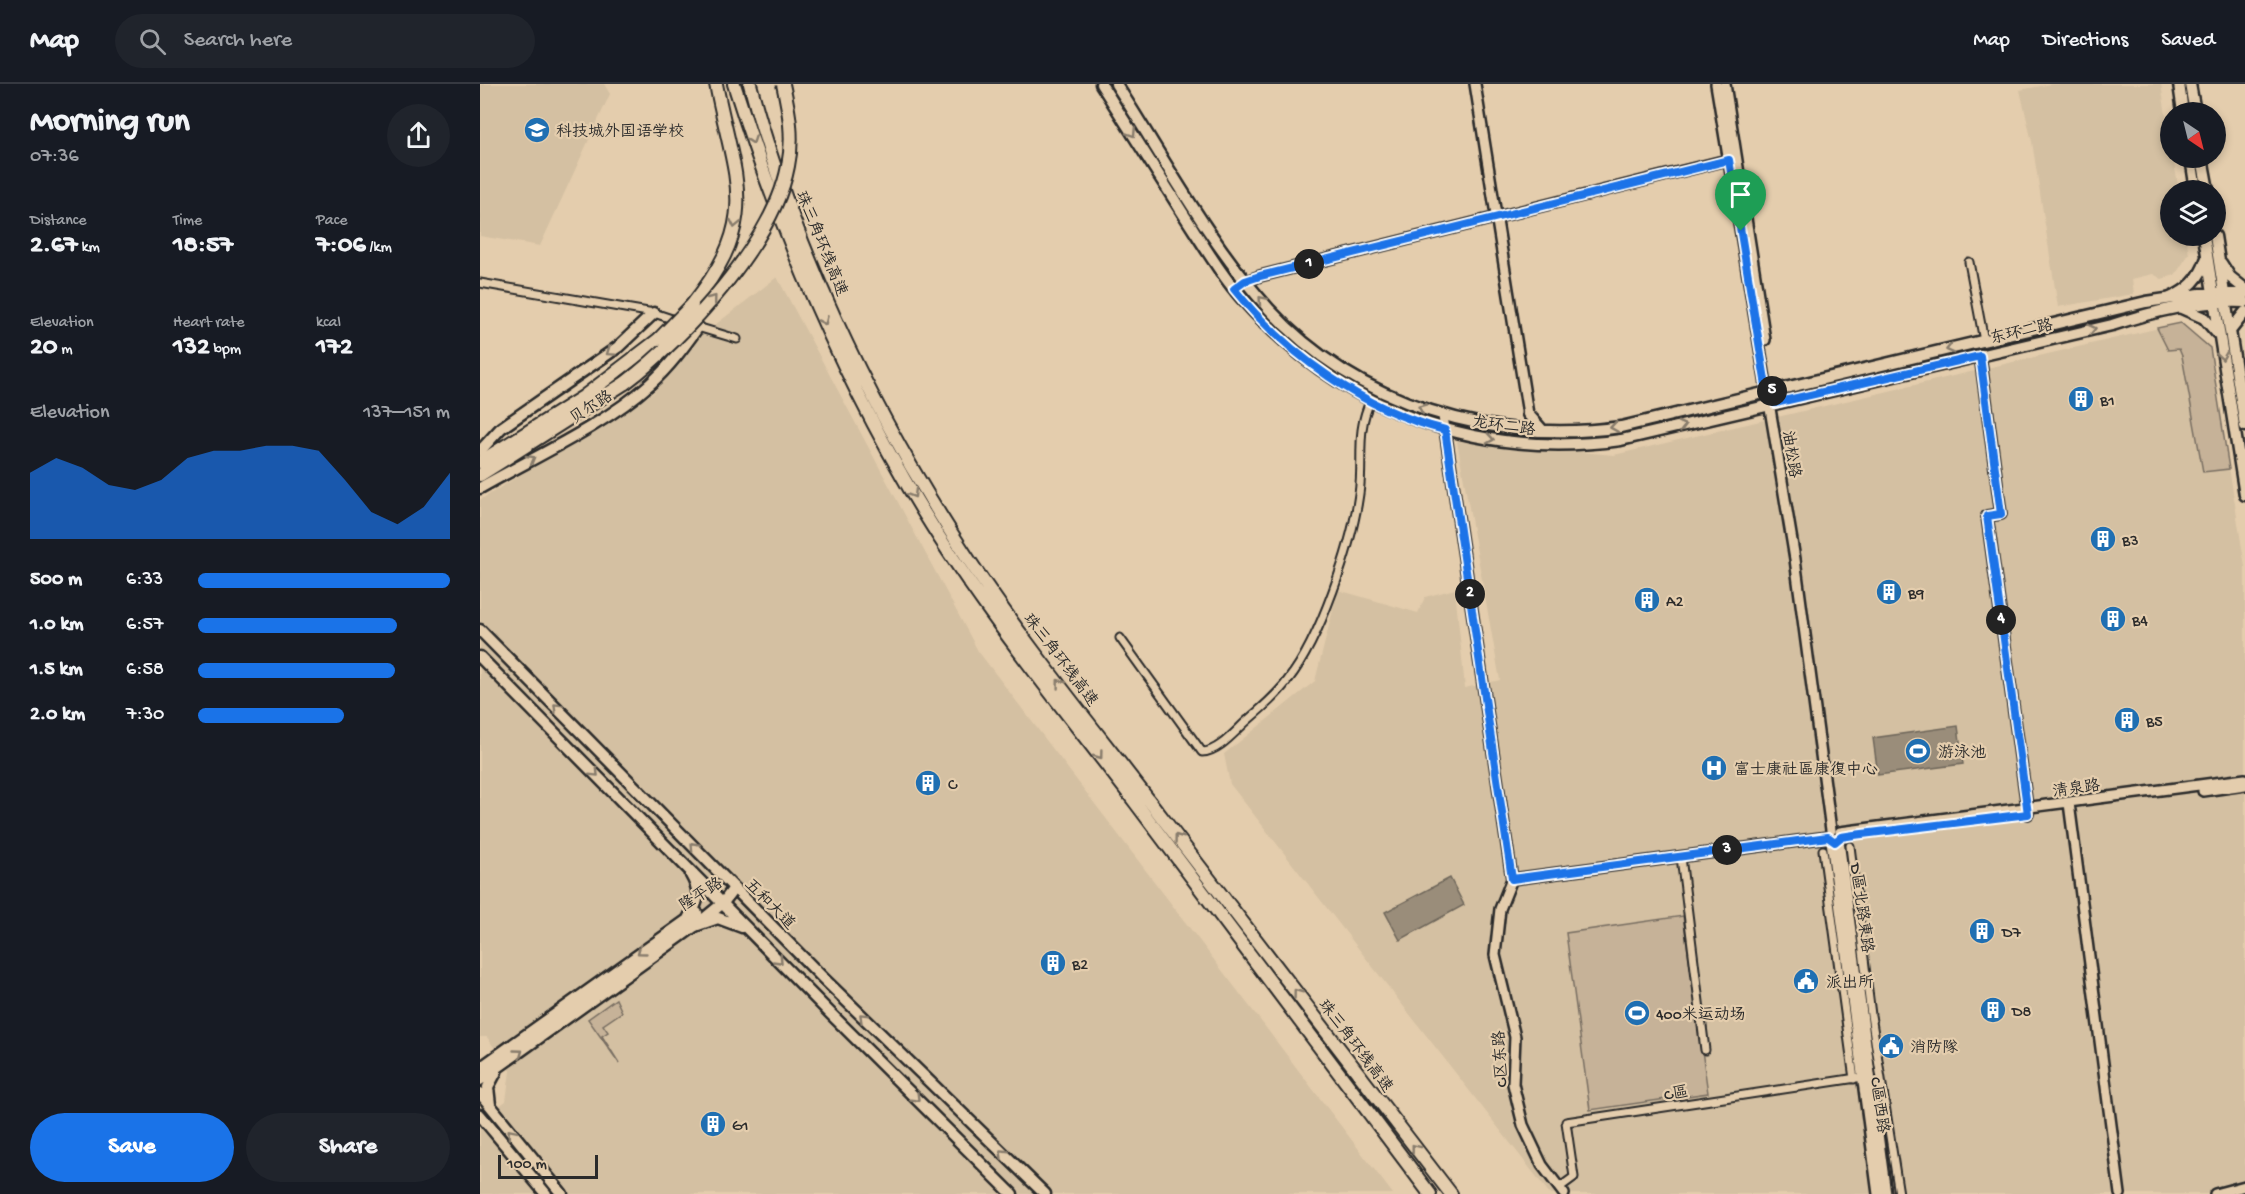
<!DOCTYPE html>
<meta charset="utf-8">
<style>
:root{--surface:#171b24;--page:#20242c;--text:#f1f3f6;--muted:#9ea1a6;--line:#363941;--accent:#1a73e8}
body{margin:0;font-family:"Gochi Hand","LXGW WenKai TC",sans-serif;background:var(--page);color:var(--text);height:100vh;display:flex;flex-direction:column;font-size:22px;white-space:nowrap}
*{box-sizing:border-box;margin:0}
p{font-size:20px;color:var(--muted)}
.icon{flex:none;width:33px;height:33px;fill:none;stroke:currentColor;stroke-width:2;stroke-linecap:round;stroke-linejoin:round}
.map{position:relative;flex:1;overflow:hidden}
.details{display:flex;flex-direction:column;background:var(--surface);width:480px}
.details>*{flex:none}
.needle{width:39px;rotate:145deg}
.tools{position:absolute;left:1680px;top:18px;display:grid;gap:12px}
.tools a{display:grid;place-items:center;width:66px;height:66px;border-radius:50%;background:var(--surface);box-shadow:0 3px 9px #0003;font-size:30px}
.scale{position:absolute;left:18px;bottom:15px;width:100px;box-sizing:border-box;padding-left:6px;border:3px solid #2b2b2b;border-top:0;font-size:16px;line-height:21px;white-space:nowrap;color:#2b2b2b;-webkit-text-stroke:4px #e4cdad;paint-order:stroke}
.pin{position:absolute;display:grid;place-items:center;width:51px;height:51px;color:#fff;margin:-62px -26px;border-radius:50% 50% 50% 0;rotate:-45deg;box-shadow:0 0 6px #0007}
.pin .icon{rotate:45deg}
.km{position:absolute;width:30px;height:30px;margin:-15px;border-radius:50%;background:#222;color:#fff;font-size:16px;line-height:30px;text-align:center}
.round{display:grid;place-items:center;flex:none;width:63px;height:63px;border-radius:32px;background:var(--page)}
.headline{display:flex;align-items:center;justify-content:space-between;height:102px;padding:0 30px}
h1{font-size:33px;font-weight:700;line-height:45px}
.figures{display:grid;grid-template-columns:repeat(3,1fr);gap:9px;height:102px;padding:6px 30px}
.figures div{display:grid;align-content:center}
.figures b{font-size:26px;font-weight:700}
.figures small{font-size:16px;font-weight:400}
.figures p{font-size:16px}
.chart{height:168px;padding:12px 30px}
.chart p{display:flex;justify-content:space-between}
.chart svg{width:100%;height:108px;margin-top:6px;fill:var(--accent);opacity:.7}
.primary-button{display:flex;gap:12px;margin-top:auto;padding:12px 30px}
.primary-button a{flex:1;height:69px;border-radius:36px;background:var(--accent);color:#fff;font-size:24px;font-weight:700;line-height:69px;text-align:center}
.primary-button a+a{background:var(--page);color:var(--text)}
ul{padding:0 30px;list-style:none;font-size:20px}
li{display:grid;grid-template-columns:96px 72px 1fr;align-items:center;height:45px}
li i{height:15px;border-radius:8px;background:var(--accent)}
header{display:flex;align-items:center;gap:36px;box-sizing:border-box;height:84px;padding:0 30px;background:var(--surface);border-bottom:2px solid var(--line)}
header strong{font-size:28px}
nav{display:flex;gap:33px;margin-inline-start:auto;font-size:21px}
.search{width:420px;height:54px;background:var(--page);display:flex;align-items:center;gap:15px;box-sizing:border-box;padding:0 21px;border-radius:33px;color:var(--muted);font-size:22px}
main{display:flex;flex:1;min-height:0}
.map>svg:first-child{display:block}
.built{fill:#d4c0a2}
.green{fill:#c6b298;stroke:#786e62;stroke-width:1.5}
.water{fill:#9a8d7a;stroke:#6e665a;stroke-width:1.5}
.lines{fill:none;stroke-linecap:round;stroke-linejoin:round}
.minor-casing{stroke:#2b2b2b;stroke-width:11}
.tertiary-casing{stroke:#2b2b2b;stroke-width:14}
.secondary-casing{stroke:#2b2b2b;stroke-width:15}
.primary-casing{stroke:#2b2b2b;stroke-width:15}
.motorway-casing{stroke:#2b2b2b;stroke-width:16}
.minor{stroke:#e4cdad;stroke-width:7}
.tertiary{stroke:#e4cdad;stroke-width:9}
.secondary{stroke:#e4cdad;stroke-width:10}
.primary{stroke:#e4cdad;stroke-width:10}
.motorway{stroke:#e4cdad;stroke-width:12}
.motorway-bridge-casing{stroke:#2b2b2b;stroke-width:16;stroke-linecap:butt}
.motorway-bridge{stroke:#e4cdad;stroke-width:12}
.oneway{stroke:#887c6c}
.route-casing{stroke:#fff;stroke-width:12}
.route{stroke:#1a73e8;stroke-width:8}
.labels{text-anchor:middle;stroke-width:4.5;stroke-linejoin:round;paint-order:stroke}
.poi-label{font-size:16px;fill:#2b2b2b;stroke:#e4cdad;text-anchor:start}
.street-label{font-size:16px;fill:#2b2b2b;stroke:#e4cdad}
</style>
<header>
<strong>Map</strong>
<div class="search"><svg class="icon" aria-label="search" viewBox="0 0 24 24"><circle cx="10" cy="10" r="6"/><path d="M15 15l6 6"/></svg>Search here</div>
<nav><a>Map</a><a>Directions</a><a>Saved</a></nav>
</header>
<main>
<section class="details">
<div class="headline"><div><h1>Morning run</h1><p>07:36</p></div><a class="round"><svg class="icon" aria-label="share" viewBox="0 0 24 24"><path d="M12 15V3M7 8l5-5 5 5M5 13v7h14v-7"/></svg></a></div>
<div class="figures">
<div><p>Distance</p><b>2.67<small> km</small></b></div>
<div><p>Time</p><b>18:57</b></div>
<div><p>Pace</p><b>7:06<small> /km</small></b></div>
</div>
<div class="figures">
<div><p>Elevation</p><b>20<small> m</small></b></div>
<div><p>Heart rate</p><b>132<small> bpm</small></b></div>
<div><p>kcal</p><b>172</b></div>
</div>
<div class="chart"><p><span>Elevation</span>137–151 m</p>
<svg viewBox="0 0 160 44" preserveAspectRatio="none"><path d="M0 44V17L10 11L20 15L30 22L40 24L50 20L60 11L70 8L80 8L90 6L100 6L110 8L120 20L130 33L140 38L150 31L160 17V44z"/></svg>
</div>
<ul>
<li><b>500 m</b>6:33<i style="width:100%"></i></li>
<li><b>1.0 km</b>6:57<i style="width:79%"></i></li>
<li><b>1.5 km</b>6:58<i style="width:78%"></i></li>
<li><b>2.0 km</b>7:30<i style="width:58%"></i></li>
</ul>
<div class="primary-button"><a>Save</a><a>Share</a></div>
</section>
<div class="map">
<svg width="1765" height="1110" viewBox="0 0 1765 1110">
<rect width="100%" height="100%" fill="#e4cdad"/>
<filter id="ink" filterUnits="userSpaceOnUse"><feTurbulence type="fractalNoise" baseFrequency=".0167" numOctaves="2"/><feDisplacementMap in="SourceGraphic" scale="12" xChannelSelector="R" yChannelSelector="G"/><feConvolveMatrix kernelMatrix="1 2 1 2 8 2 1 2 1" color-interpolation-filters="sRGB"/></filter>
<g filter="url(#ink)">
<path class="built" d="M0,0H124L130,10L60,162L0,152Z
M1572,0H1681L1690,56V74H1693L1699,106H1690V152H1706L1709,170L1695,191L1682,195L1673,190L1652,195L1654,210L1578,223L1552,58L1540,6Z
M297,193L498,567L913,1110H0V1036L26,1017L30,987L7,953H0V416L173,309L218,254Z
M1701,239L1730,264L1765,483V1110H1070L750,700L744,670L835,597L858,506L938,529L945,513L975,505L985,604L1020,596L977,357L1134,371Z"/>
<path class="green" d="M1701,239L1730,264L1749,385L1723,388L1702,272L1699,265L1688,266L1677,244Z
M1203,832L1228,1009L1110,1026L1086,849Z
M136,915L142,928L123,941L128,948L122,952L139,979L108,935Z"/>
<path class="water" d="M1478,642L1483,680L1398,691L1393,654Z
M970,794L984,821L920,856L905,828Z"/>
<g class="lines">
<g class="minor-casing">
<path id="minor" d="M1489,178L1504,257
M0,199L174,229L198,237
M214,242L257,255
M640,554L722,668C739,668 757,645 769,635C783,623 797,611 808,596C840,556 872,461 879,410C884,377 875,347 891,316
M1370,762L1391,931L1419,1110
M1343,766L1374,995
M1201,773L1225,966
M1079,1104L1094,1093L1086,1038L1383,993"/>
</g>
<g class="tertiary-casing">
<path id="tertiary" d="M995,0L1048,330
M1236,0L1315,475L1351,746
M1245,0L1285,256
M754,205L764,198L780,192L1255,74
M1500,271L1521,430L1507,432L1548,730
M963,332L1032,795L1020,825L1015,871L1035,953L1033,1000L1043,1041L1062,1081L1084,1110
M1723,707L1765,701
M1589,719L1640,1110
M1360,748L1765,695
M1351,757L1398,1110
M1359,757L1406,1110
M1032,795L1348,753
M1735,1110L1765,1102"/>
</g>
<g class="secondary-casing">
<path id="secondary" d="M621,0C649,44 676,87 704,131C723,160 741,191 764,217C861,326 996,376 1141,356L1632,241C1675,227 1719,216 1765,218
M636,0C685,76 729,159 789,225C877,321 1014,361 1141,343L1666,218L1720,210H1765
M1048,330L1063,347
M0,984L217,829
M0,996L215,842L243,819L254,804
M0,1009L82,1110
M10,1021L8,1003L16,988
M0,1031L66,1110"/>
</g>
<g class="primary-casing">
<path id="primary" d="M1699,0L1703,28
M1710,0L1715,28
M1711,74L1716,106
M1722,74L1728,106
M1724,152L1765,411
M1735,152L1765,342
M1741,179L1750,193L1765,205
M1690,214C1708,206 1720,195 1726,176
M1699,223L1724,234L1737,249
M1750,247L1765,228
M0,367L21,344L138,263L174,229
M0,404C54,373 125,341 170,300C189,283 203,264 218,243
M0,546L344,895L565,1110
M0,573L351,930L532,1110
M209,833C219,817 221,808 211,791
M215,842L238,834L262,843"/>
</g>
<g class="motorway-casing">
<path id="motorway" d="M254,0C297,137 352,270 424,395C489,510 575,613 655,718C754,848 852,979 950,1110
M270,0C311,156 387,317 474,453C537,552 613,643 684,736C780,860 875,986 971,1110
M212,221C282,133 255,98 236,0
M0,378L103,313L179,255
M0,391L145,299"/>
</g>
<use href="#minor" class="minor"/>
<use href="#tertiary" class="tertiary"/>
<use href="#secondary" class="secondary"/>
<use href="#primary" class="primary"/>
<use href="#motorway" class="motorway"/>
<g class="motorway-bridge-casing">
<path id="motorway-bridge" d="M179,255L212,221
M145,299C205,254 294,157 308,82C314,54 309,27 303,0"/>
</g>
<use href="#motorway-bridge" class="motorway-bridge"/>
</g>
<defs><path id="oneway-chevron" d="M-2-3.5L2.5 0L-2 3.5" fill="none" stroke-width="1.6" stroke-linecap="round" stroke-linejoin="round" transform="scale(1.5)"/></defs>
<g class="oneway">
<use href="#oneway-chevron" transform="translate(652 49) rotate(57)"/>
<use href="#oneway-chevron" transform="translate(272 56) rotate(71)"/>
<use href="#oneway-chevron" transform="translate(255 140) rotate(102)"/>
<use href="#oneway-chevron" transform="translate(233 215) rotate(-51)"/>
<use href="#oneway-chevron" transform="translate(782 216) rotate(-131)"/>
<use href="#oneway-chevron" transform="translate(344 237) rotate(66)"/>
<use href="#oneway-chevron" transform="translate(1612 245) rotate(-13)"/>
<use href="#oneway-chevron" transform="translate(1470 265) rotate(167)"/>
<use href="#oneway-chevron" transform="translate(130 268) rotate(145)"/>
<use href="#oneway-chevron" transform="translate(1742 272) rotate(81)"/>
<use href="#oneway-chevron" transform="translate(942 324) rotate(-158)"/>
<use href="#oneway-chevron" transform="translate(1202 342) rotate(-14)"/>
<use href="#oneway-chevron" transform="translate(1134 343) rotate(171)"/>
<use href="#oneway-chevron" transform="translate(1010 355) rotate(9)"/>
<use href="#oneway-chevron" transform="translate(51 375) rotate(-30)"/>
<use href="#oneway-chevron" transform="translate(433 410) rotate(59)"/>
<use href="#oneway-chevron" transform="translate(580 599) rotate(-127)"/>
<use href="#oneway-chevron" transform="translate(77 623) rotate(-135)"/>
<use href="#oneway-chevron" transform="translate(619 671) rotate(53)"/>
<use href="#oneway-chevron" transform="translate(115 689) rotate(45)"/>
<use href="#oneway-chevron" transform="translate(698 754) rotate(-127)"/>
<use href="#oneway-chevron" transform="translate(214 762) rotate(-133)"/>
<use href="#oneway-chevron" transform="translate(161 867) rotate(144)"/>
<use href="#oneway-chevron" transform="translate(299 876) rotate(46)"/>
<use href="#oneway-chevron" transform="translate(817 909) rotate(-127)"/>
<use href="#oneway-chevron" transform="translate(383 933) rotate(-136)"/>
<use href="#oneway-chevron" transform="translate(39 969) rotate(-36)"/>
<use href="#oneway-chevron" transform="translate(436 1014) rotate(45)"/>
<use href="#oneway-chevron" transform="translate(31 1049) rotate(-130)"/>
<use href="#oneway-chevron" transform="translate(935 1064) rotate(-128)"/>
<use href="#oneway-chevron" transform="translate(523 1069) rotate(-136)"/>
</g>
</g>
<g class="lines" filter="url(#ink)">
<g class="route-casing">
<path id="route" d="M1249,76L1287,308L1293,306L1295,319L1500,272L1521,430L1507,432L1548,730L1374,751L1361,753L1355,758L1348,753L1032,795L965,346C884,326 806,270 754,205L765,197L780,192Z"/>
</g>
<use href="#route" class="route"/>
</g>
<defs>
<g id="school-disc" transform="scale(1.35)"><circle r="9.5" fill="#1f6fb2" stroke="#e4cdad"/><path d="M0-5L7-2L0 1L-7-2ZM-4 1L0 2.5L4 1V4Q0 6-4 4Z" fill="#fff"/></g>
<g id="building-disc" transform="scale(1.35)"><circle r="9.5" fill="#1f6fb2" stroke="#e4cdad"/><path d="M-4-6H4V6H1V3H-1V6H-4ZM-2.5-4.3h1.7v1.8h-1.7ZM.8-4.3h1.7v1.8H.8ZM-2.5-1h1.7V.8h-1.7ZM.8-1h1.7V.8H.8Z" fill="#fff"/></g>
<g id="stadium-disc" transform="scale(1.35)"><circle r="9.5" fill="#1f6fb2" stroke="#e4cdad"/><path d="M0-5a6.5 5 0 1 0 0 10a6.5 5 0 1 0 0-10ZM-3.5-1.8h7v3.6h-7Z" fill="#fff"/></g>
<g id="hospital-disc" transform="scale(1.35)"><circle r="9.5" fill="#1f6fb2" stroke="#e4cdad"/><path d="M-5-5h3v3.5h4V-5h3V5h-3V1.5h-4V5h-3Z" fill="#fff"/></g>
<g id="civic-disc" transform="scale(1.35)"><circle r="9.5" fill="#1f6fb2" stroke="#e4cdad"/><path d="M-.6-6.5H3V-4.5H.6V-3L4-1V1h2V6H-6V1h2V-1L-.6-3ZM-1.2 2.5V6h2.4V2.5Z" fill="#fff"/></g>
</defs>
<g fill-rule="evenodd">
<use href="#school-disc" x="57" y="46"/>
<use href="#building-disc" x="1601" y="315"/>
<use href="#building-disc" x="1623" y="455"/>
<use href="#building-disc" x="1409" y="508"/>
<use href="#building-disc" x="1167" y="516"/>
<use href="#building-disc" x="1633" y="535"/>
<use href="#building-disc" x="1647" y="636"/>
<use href="#stadium-disc" x="1438" y="667"/>
<use href="#hospital-disc" x="1234" y="684"/>
<use href="#building-disc" x="448" y="699"/>
<use href="#building-disc" x="1502" y="847"/>
<use href="#building-disc" x="573" y="879"/>
<use href="#civic-disc" x="1326" y="897"/>
<use href="#building-disc" x="1513" y="926"/>
<use href="#stadium-disc" x="1157" y="929"/>
<use href="#civic-disc" x="1411" y="962"/>
<use href="#building-disc" x="233" y="1040"/>
</g>
<g class="labels">
<g class="poi-label">
<text x="76" y="52">科技城外国语学校</text>
<text x="1620" y="321">B1</text>
<text x="1642" y="461">B3</text>
<text x="1428" y="514">B9</text>
<text x="1186" y="522">A2</text>
<text x="1652" y="541">B4</text>
<text x="1666" y="642">B5</text>
<text x="1458" y="673">游泳池</text>
<text x="1254" y="690">富士康社區康復中心</text>
<text x="468" y="705">C</text>
<text x="1522" y="853">D7</text>
<text x="592" y="885">B2</text>
<text x="1346" y="903">派出所</text>
<text x="1532" y="932">D8</text>
<text x="1176" y="935">400米运动场</text>
<text x="1430" y="968">消防隊</text>
<text x="252" y="1046">G1</text>
</g>
<g class="street-label">
<text transform="translate(343 159) rotate(68)" y="6">珠三角环线高速</text>
<text transform="translate(1541 246) rotate(-13)" y="6">东环二路</text>
<text transform="translate(110 322) rotate(-33)" y="6">贝尔路</text>
<text transform="translate(1024 340) rotate(8)" y="6">龙环二路</text>
<text transform="translate(1313 370) rotate(81)" y="6">油松路</text>
<text transform="translate(582 575) rotate(53)" y="6">珠三角环线高速</text>
<text transform="translate(1596 703) rotate(-8)" y="6">清泉路</text>
<text transform="translate(220 809) rotate(-33)" y="6">隆平路</text>
<text transform="translate(291 819) rotate(45)" y="6">五和大道</text>
<text transform="translate(1383 824) rotate(82)" y="6">D區北路東路</text>
<text transform="translate(877 961) rotate(53)" y="6">珠三角环线高速</text>
<text transform="translate(1019 975) rotate(-93)" y="6">C区东路</text>
<text transform="translate(1196 1008) rotate(-9)" y="6">C區</text>
<text transform="translate(1401 1021) rotate(82)" y="6">C區西路</text>
</g>
</g>
</svg>
<div class="tools">
<a><svg class="needle" viewBox="-14 -14 28 28"><path d="M0-13l5 13h-10z" fill="#e53935"/><path d="M0 13l5-13h-10z" fill="#9ea1a6"/></svg></a>
<a><svg class="icon" aria-label="layers" viewBox="0 0 24 24"><path d="M12 4l9 5-9 5-9-5zM3 14l9 5 9-5"/></svg></a>
</div>
<div class="scale">100 m</div>
<div class="pin" style="left:1261px;top:147px;background:#1e9e55"><svg class="icon" aria-label="arrive" viewBox="0 0 24 24"><path d="M6 21V4h12l-3 4 3 4H6"/></svg></div>
<b class="km" style="left:829px;top:180px">1</b>
<b class="km" style="left:990px;top:510px">2</b>
<b class="km" style="left:1247px;top:766px">3</b>
<b class="km" style="left:1521px;top:536px">4</b>
<b class="km" style="left:1292px;top:307px">5</b>
</div>
</main>
